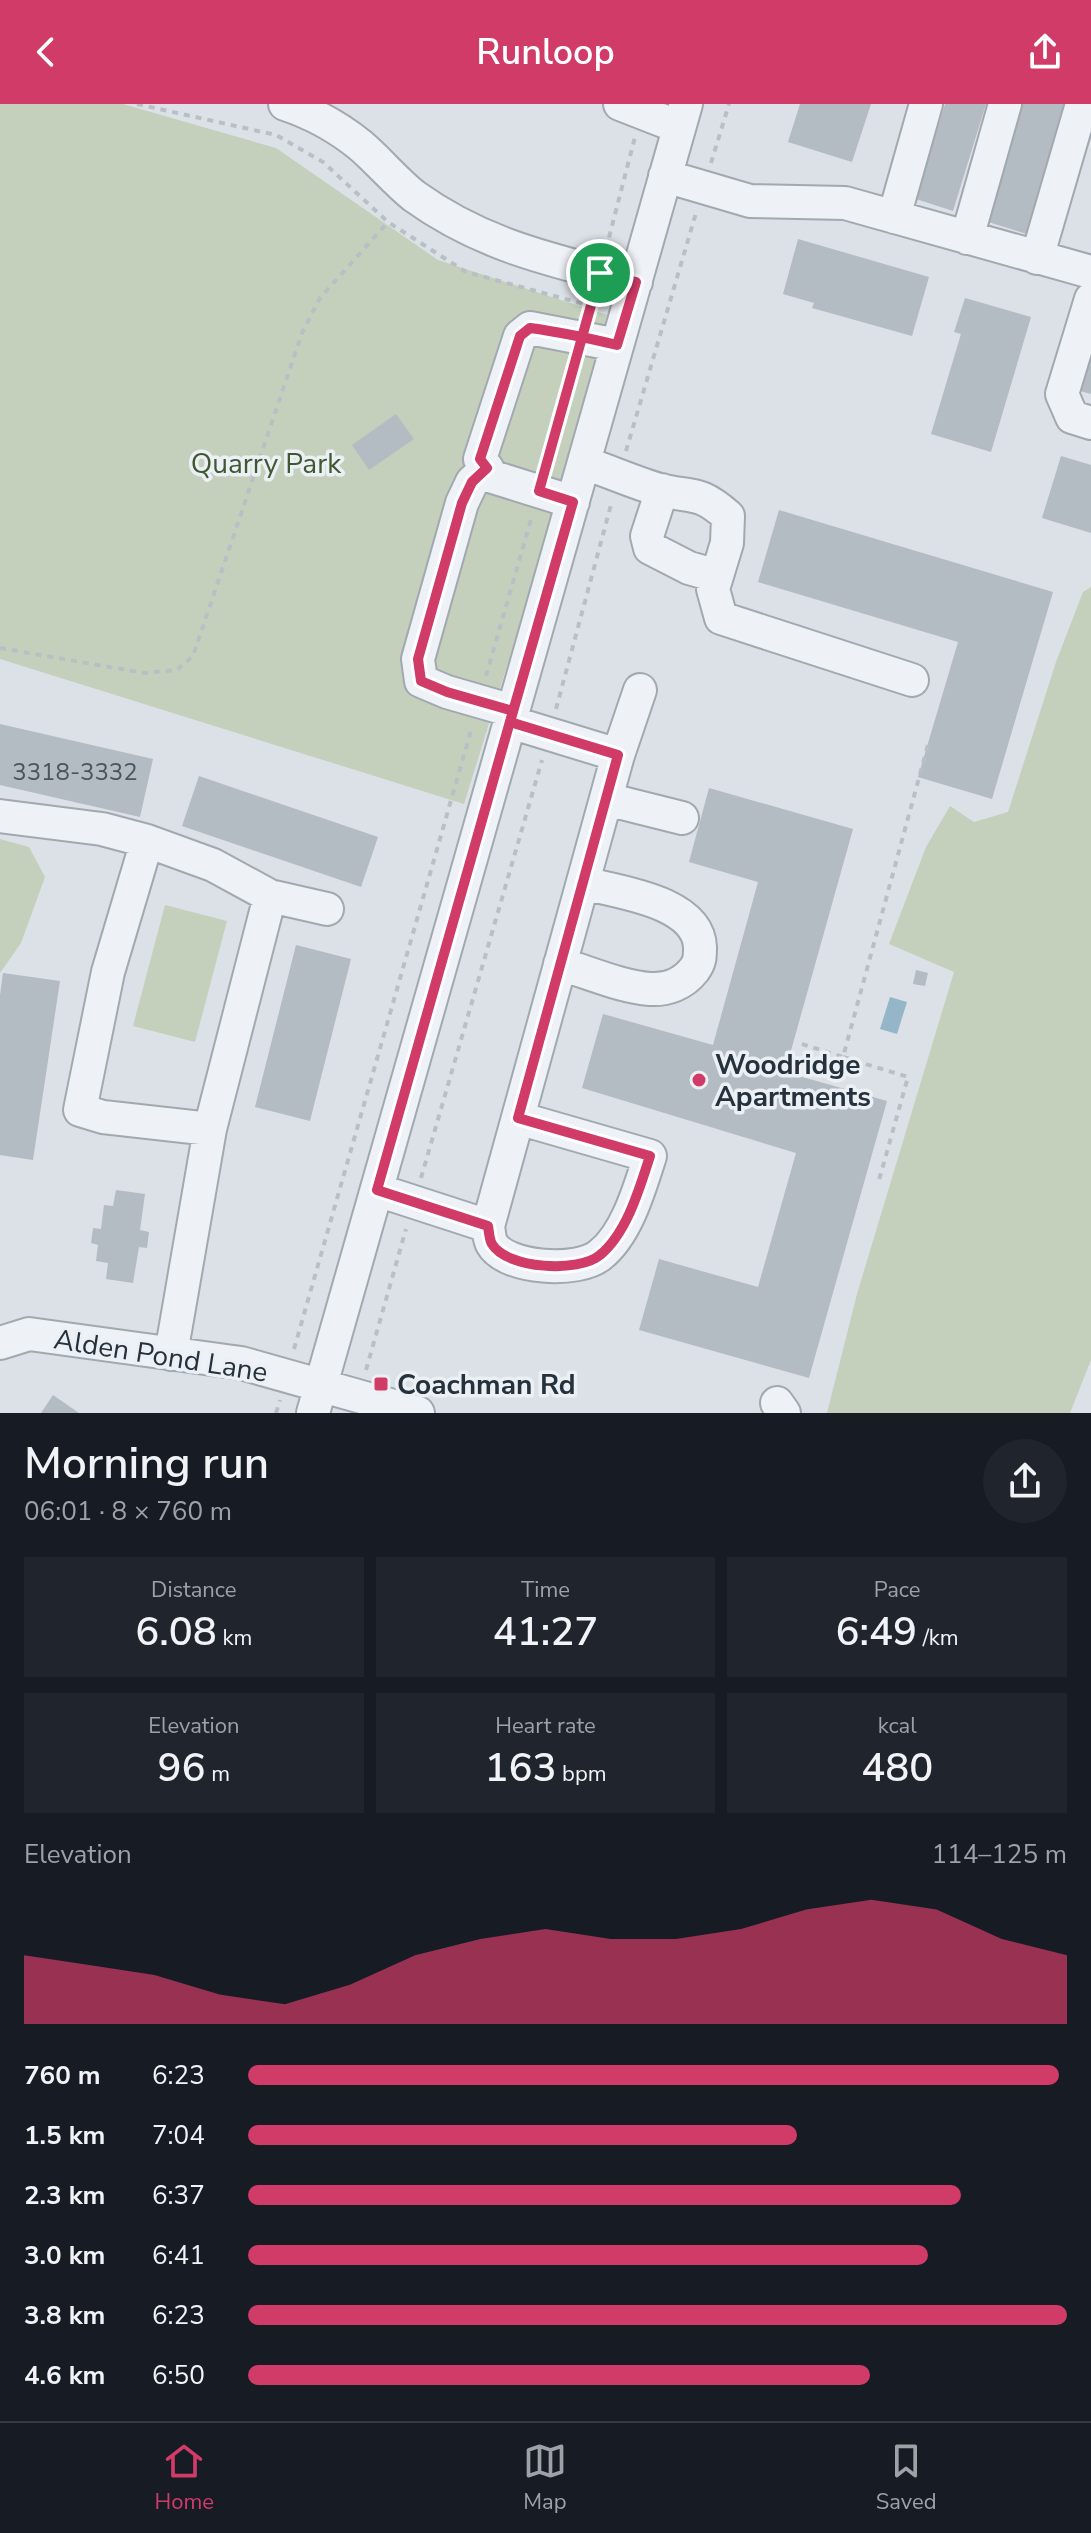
<!DOCTYPE html>
<meta charset="utf-8">
<style>
:root{--surface:#171b24;--page:#20242c;--text:#f1f3f6;--muted:#9ea1a6;--line:#363941;--accent:#d03b68}
body{margin:0;font-family:"Nunito Sans",sans-serif;background:var(--page);color:var(--text);height:100vh;display:flex;flex-direction:column;font-size:30px;white-space:nowrap}
*{box-sizing:border-box;margin:0}
p{font-size:26px;color:var(--muted)}
.icon{flex:none;width:44px;height:44px;fill:none;stroke:currentColor;stroke-width:2;stroke-linecap:round;stroke-linejoin:round}
.map{position:relative;height:1309px;overflow:hidden}
.side{display:flex;flex-direction:column;background:var(--surface);flex:1}
.side>*{flex:none}
.pin{position:absolute;display:grid;place-items:center;width:68px;height:68px;color:#fff;margin:-34px;border:4px solid #fff;border-radius:50%;box-shadow:0 2px 8px #0007}
.round{display:grid;place-items:center;flex:none;width:84px;height:84px;border-radius:42px;background:var(--page)}
.overview{display:flex;align-items:center;justify-content:space-between;height:136px;padding:0 24px}
h1{font-size:44px;font-weight:600;line-height:60px}
.stats{display:grid;grid-template-columns:repeat(3,1fr);gap:12px;height:136px;padding:8px 24px}
.stats div{display:grid;align-content:center;border-radius:0px;background:var(--page);text-align:center}
.stats b{font-size:40px;font-weight:600}
.stats small{font-size:22px;font-weight:400}
.stats p{font-size:22px}
.chart{height:224px;padding:16px 24px}
.chart p{display:flex;justify-content:space-between}
.chart svg{width:100%;height:144px;margin-top:8px;fill:var(--accent);opacity:.7}
ul{padding:0 24px;list-style:none;font-size:26px}
li{display:grid;grid-template-columns:128px 96px 1fr;align-items:center;height:60px}
li i{height:20px;border-radius:10px;background:var(--accent)}
header{display:flex;justify-content:space-between;align-items:center;height:104px;padding:0 24px;background:var(--accent);color:#fff;font-size:36px;font-weight:600}
.tab-bar{display:flex;justify-content:space-around;align-items:center;height:112px;border-top:2px solid var(--line);background:var(--surface);font-size:22px;color:var(--muted)}
.tab-bar a{display:grid;justify-items:center;gap:4px}
.tab-bar .current{color:var(--accent)}
.map>svg:first-child{display:block}
.green{fill:#c4d0bc}
.water{fill:#95b5c8}
.building{fill:#b3bbc3}
.lines{fill:none;stroke-linecap:round;stroke-linejoin:round}
.minor-casing{stroke:#a1a9b0;stroke-width:36}
.path{stroke:#babfc5;stroke-width:4;stroke-dasharray:6 6;stroke-linecap:butt}
.minor{stroke:#eef1f5;stroke-width:32}
.route-casing{stroke:#fff;stroke-width:16}
.route{stroke:#d03b68;stroke-width:10}
.poi-dot{fill:#d03b68;stroke:#ebf0f4;stroke-width:3}
.labels{text-anchor:middle;stroke-width:7;stroke-linejoin:round;paint-order:stroke}
.number-label{font-size:24px;fill:#48545e}
.park-label{font-size:28px;fill:#3f5832;stroke:#ebf0f4}
.poi-label{font-size:28px;font-weight:bold;fill:#25313c;stroke:#ebf0f4;text-anchor:start}
.street-label{font-size:28px;fill:#25313c;stroke:#ebf0f4}
</style>
<header><svg class="icon" aria-label="back" viewBox="0 0 24 24"><path d="M15 5l-7 7 7 7"/></svg>Runloop<svg class="icon" aria-label="share" viewBox="0 0 24 24"><path d="M12 15V3M7 8l5-5 5 5M5 13v7h14v-7"/></svg></header>
<div class="map">
<svg width="1091" height="1309" viewBox="0 0 1091 1309">
<rect width="100%" height="100%" fill="#dbe1e6"/>
<path class="green" d="M0,0H123L276,44L438,156L607,211L574,346L464,700L0,555Z
M1091,483V1256L1070,1309H827L857,1190L954,868L889,840L926,743L950,702L974,718L1008,708L1056,558L1083,488Z
M0,735L29,743L45,773L21,839L0,869Z
M165,801L227,817L195,938L133,922Z"/>
<path class="water" d="M890,893L907,898L897,930L880,925Z"/>
<path class="building" d="M800,0H871L852,58L788,38Z
M945,0H986L953,107L916,95Z
M1020,0H1069L1030,131L985,117Z
M798,135L929,173L912,232L812,204L814,199L783,190Z
M965,194L1031,213L991,348L931,330L961,230L954,228Z
M1091,238V290L1077,286Z
M396,310L414,335L369,366L352,341Z
M1061,352L1091,361V429L1042,414Z
M779,406L1053,488L992,695L918,673L958,538L758,478Z
M0,620L153,655L140,713L0,681Z
M199,672L378,733L361,783L182,722Z
M709,684L853,725L785,968L887,997L809,1274L639,1226L659,1155L758,1183L796,1049L582,984L603,910L713,941L758,778L689,758Z
M296,841L351,855L310,1017L255,1003Z
M916,866L928,869L925,882L913,880Z
M3,869L60,877L33,1056L0,1051V891Z
M116,1086L145,1090L140,1126L149,1128L147,1144L139,1143L133,1179L106,1175L108,1159L96,1157L98,1141L91,1139L93,1124L101,1125L104,1101L113,1102Z
M53,1291L79,1309H41Z"/>
<g class="lines">
<g class="minor-casing">
<path id="minor" d="M285,0C312,9 339,24 360,41C379,57 395,77 414,92C483,142 555,157 636,178
M620,0L679,23
M665,72L750,97L845,99L1091,168
M894,113L926,0
M967,134L1005,0
M1037,154L1082,0
M1091,195L1062,290L1072,313L1091,319
M584,359C609,367 635,379 660,386C694,394 698,386 728,412L727,439L713,485L721,514L912,576
M487,364L472,378L462,399L418,555L421,577L447,588L513,607
M662,386L647,432L650,444L689,464L717,472
M573,398L493,373L480,355L520,232L530,224L617,241
M510,618L618,651
M606,695L682,714
M0,712L102,725L147,737L213,761L270,792L327,805
M147,737L108,868L80,1006L103,1013L210,1025
M560,860C588,868 621,883 650,885C667,886 683,880 694,866C700,858 700,853 700,843C698,797 617,788 583,779
M518,1014L650,1052C640,1083 627,1130 600,1151C579,1169 506,1165 492,1140C489,1135 489,1127 488,1122L618,651L640,586
M377,1086L488,1122
M0,1239L29,1230L241,1259L418,1309
M171,1250L210,1025L270,792
M777,1299L784,1309
M313,1309L686,0"/>
</g>
<path class="path" d="M137,0L276,31L323,58L388,118L466,168L591,202
M711,59L729,0
M606,145L635,33
M626,347L696,109
M547,361L575,261
M0,544L144,569L177,566L193,552L302,229L320,194L388,118
M486,572L532,412
M556,605L612,397
M802,940L843,953L929,637
M843,953L908,973L879,1076
M421,1074L542,656
M294,1245L472,623
M366,1266L406,1125
M276,1309L280,1296"/>
<use href="#minor" class="minor"/>
</g>
<g class="lines">
<g class="route-casing">
<path id="route" d="M600,169L539,387L573,398L510,618L618,651L518,1014L650,1052C640,1083 627,1129 600,1151C579,1169 507,1165 492,1140C489,1135 489,1127 488,1122L377,1086L513,607L447,588L421,577L418,555L462,399L472,378L487,364L480,355L520,232L530,224C560,228 588,234 617,241L636,178L600,169"/>
</g>
<use href="#route" class="route"/>
</g>
<g class="poi-dot">
<circle cx="699" cy="976" r="8"/>
<rect x="373" y="1272" width="16" height="16" rx="4"/>
</g>
<g class="labels">
<g class="number-label">
<text x="75" y="676">3318-3332</text>
</g>
<g class="park-label">
<text x="266" y="369">Quarry Park</text>
</g>
<g class="poi-label">
<text x="715" y="970">Woodridge<tspan x="715" dy="32">Apartments</tspan></text>
<text x="397" y="1290">Coachman Rd</text>
</g>
<g class="street-label">
<text transform="translate(161 1251) rotate(9)" y="10">Alden Pond Lane</text>
</g>
</g>
</svg>
<div class="pin" style="left:600px;top:169px;background:#1e9e55"><svg class="icon" aria-label="arrive" viewBox="0 0 24 24"><path d="M6 21V4h12l-3 4 3 4H6"/></svg></div>
</div>
<section class="side">
<div class="overview"><div><h1>Morning run</h1><p>06:01 · 8 × 760 m</p></div><a class="round"><svg class="icon" aria-label="share" viewBox="0 0 24 24"><path d="M12 15V3M7 8l5-5 5 5M5 13v7h14v-7"/></svg></a></div>
<div class="stats">
<div><p>Distance</p><b>6.08<small> km</small></b></div>
<div><p>Time</p><b>41:27</b></div>
<div><p>Pace</p><b>6:49<small> /km</small></b></div>
</div>
<div class="stats">
<div><p>Elevation</p><b>96<small> m</small></b></div>
<div><p>Heart rate</p><b>163<small> bpm</small></b></div>
<div><p>kcal</p><b>480</b></div>
</div>
<div class="chart"><p><span>Elevation</span>114–125 m</p>
<svg viewBox="0 0 160 44" preserveAspectRatio="none"><path d="M0 44V23L10 26L20 29L30 35L40 38L50 32L60 23L70 18L80 15L90 18L100 18L110 15L120 9L130 6L140 9L150 18L160 23V44z"/></svg>
</div>
<ul>
<li><b>760 m</b>6:23<i style="width:99%"></i></li>
<li><b>1.5 km</b>7:04<i style="width:67%"></i></li>
<li><b>2.3 km</b>6:37<i style="width:87%"></i></li>
<li><b>3.0 km</b>6:41<i style="width:83%"></i></li>
<li><b>3.8 km</b>6:23<i style="width:100%"></i></li>
<li><b>4.6 km</b>6:50<i style="width:76%"></i></li>
</ul>
</section>
<nav class="tab-bar">
<a class="current"><svg class="icon" aria-label="home" viewBox="0 0 24 24"><path d="M3 11l9-7 9 7M6 9v11h12V9"/></svg>Home</a>
<a><svg class="icon" aria-label="map" viewBox="0 0 24 24"><path d="M3 6l6-2 6 2 6-2v14l-6 2-6-2-6 2zM9 4v14M15 6v14"/></svg>Map</a>
<a><svg class="icon" aria-label="saved" viewBox="0 0 24 24"><path d="M7 4h10v16l-5-4-5 4z"/></svg>Saved</a>
</nav>
